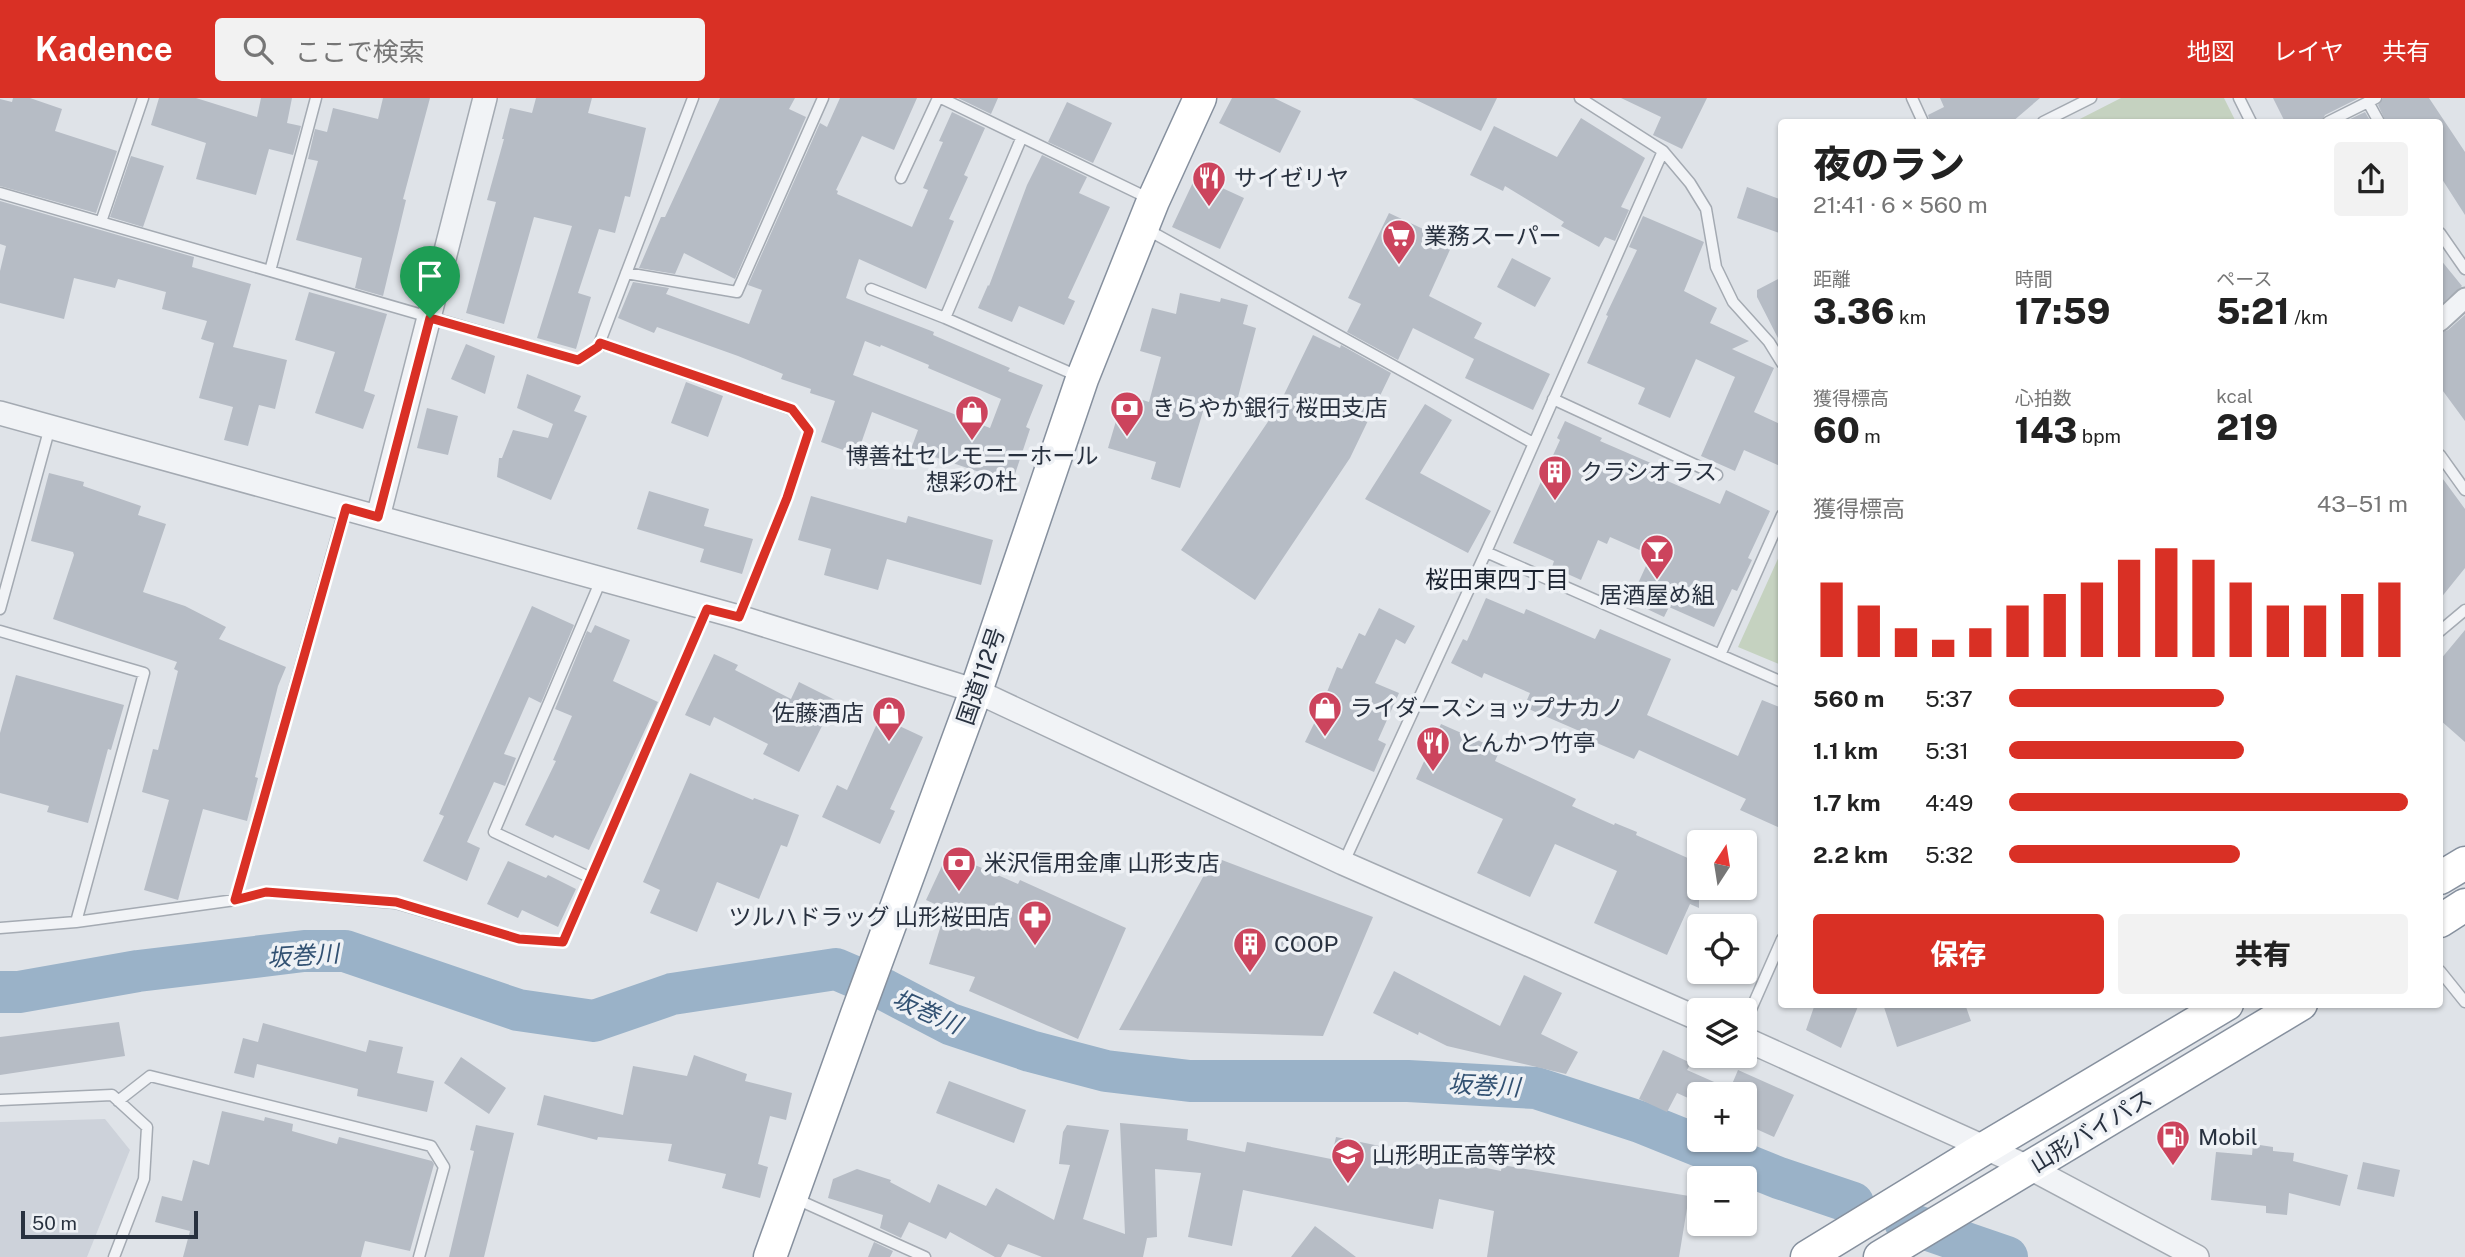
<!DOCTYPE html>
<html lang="ja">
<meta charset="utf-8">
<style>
:root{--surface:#fff;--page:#f2f2f2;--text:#222;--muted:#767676;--accent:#d93025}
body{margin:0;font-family:"Public Sans","Noto Sans JP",sans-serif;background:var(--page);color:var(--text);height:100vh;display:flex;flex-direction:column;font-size:26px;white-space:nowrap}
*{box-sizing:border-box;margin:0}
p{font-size:23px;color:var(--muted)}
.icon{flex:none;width:38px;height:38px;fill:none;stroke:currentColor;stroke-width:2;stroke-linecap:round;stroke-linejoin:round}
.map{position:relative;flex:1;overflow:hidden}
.sheet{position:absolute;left:1778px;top:21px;width:665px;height:889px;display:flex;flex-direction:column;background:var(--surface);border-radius:7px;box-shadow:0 2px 5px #0004}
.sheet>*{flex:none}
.needle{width:46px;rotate:12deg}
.tools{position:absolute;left:1687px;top:732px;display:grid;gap:14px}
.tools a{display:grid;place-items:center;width:70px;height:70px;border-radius:7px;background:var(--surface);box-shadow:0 2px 5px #0004;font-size:35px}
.scale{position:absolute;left:21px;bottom:18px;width:177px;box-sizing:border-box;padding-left:7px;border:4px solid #28313f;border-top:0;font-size:19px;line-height:24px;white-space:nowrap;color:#28313f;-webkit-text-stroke:5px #eef1f5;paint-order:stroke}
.pin{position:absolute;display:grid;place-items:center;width:60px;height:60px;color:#fff;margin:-72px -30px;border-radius:50% 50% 50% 0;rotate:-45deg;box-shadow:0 0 7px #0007}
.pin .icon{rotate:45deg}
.round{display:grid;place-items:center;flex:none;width:74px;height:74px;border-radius:7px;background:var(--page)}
.summary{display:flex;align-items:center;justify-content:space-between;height:119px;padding:0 35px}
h1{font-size:38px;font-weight:800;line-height:52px}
.metrics{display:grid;grid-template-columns:repeat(3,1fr);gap:10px;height:119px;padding:7px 35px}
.metrics div{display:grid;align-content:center}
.metrics b{font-size:35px;font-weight:800}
.metrics small{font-size:19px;font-weight:400}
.metrics p{font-size:19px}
.chart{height:196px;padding:14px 35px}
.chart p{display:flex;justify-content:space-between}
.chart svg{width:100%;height:126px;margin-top:7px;stroke:var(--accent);stroke-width:6}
.cta{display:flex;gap:14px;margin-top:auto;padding:14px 35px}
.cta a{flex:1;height:80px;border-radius:7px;background:var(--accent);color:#fff;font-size:28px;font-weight:800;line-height:80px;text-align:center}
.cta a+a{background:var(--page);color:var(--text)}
ul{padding:0 35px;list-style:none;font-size:23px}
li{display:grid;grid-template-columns:112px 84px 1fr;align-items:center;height:52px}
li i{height:18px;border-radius:9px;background:var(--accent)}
header{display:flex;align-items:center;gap:42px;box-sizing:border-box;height:98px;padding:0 35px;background:var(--accent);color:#fff}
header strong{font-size:33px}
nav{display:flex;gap:38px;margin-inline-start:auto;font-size:24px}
.search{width:490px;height:63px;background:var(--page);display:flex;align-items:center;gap:18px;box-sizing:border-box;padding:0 24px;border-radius:7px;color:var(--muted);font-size:26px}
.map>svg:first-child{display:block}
.built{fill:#cdd2da}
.green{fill:#c5d2c0}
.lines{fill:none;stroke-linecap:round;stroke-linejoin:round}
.river{stroke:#9ab2c8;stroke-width:42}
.building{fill:#b6bcc5;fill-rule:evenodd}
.service-casing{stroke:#a4aab2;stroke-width:13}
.minor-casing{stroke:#a4aab2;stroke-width:23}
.tertiary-casing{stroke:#a4aab2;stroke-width:26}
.trunk-casing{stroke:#86909e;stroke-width:35}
.service{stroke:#f1f3f6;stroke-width:10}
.minor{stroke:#f1f3f6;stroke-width:19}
.tertiary{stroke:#f1f3f6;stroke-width:23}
.trunk{stroke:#fff;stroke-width:32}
.route-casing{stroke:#fff;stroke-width:14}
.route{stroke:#d93025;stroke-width:9}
.labels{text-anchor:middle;stroke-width:7;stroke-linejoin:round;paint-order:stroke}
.poi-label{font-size:23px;fill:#28313f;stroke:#eef1f5;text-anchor:start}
.street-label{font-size:23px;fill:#28313f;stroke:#eef1f5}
.neighbourhood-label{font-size:24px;fill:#1a222f;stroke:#eef1f5}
.water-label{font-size:24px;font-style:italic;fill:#325172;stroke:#eef1f5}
</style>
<header>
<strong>Kadence</strong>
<div class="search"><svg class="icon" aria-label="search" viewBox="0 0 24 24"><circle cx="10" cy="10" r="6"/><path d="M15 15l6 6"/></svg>ここで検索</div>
<nav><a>地図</a><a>レイヤ</a><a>共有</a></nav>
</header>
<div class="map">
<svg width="2465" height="1159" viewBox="0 0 2465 1159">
<rect width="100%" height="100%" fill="#dfe3e8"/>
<path class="built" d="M105,1021L130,1052L87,1159H0V1024Z"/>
<path class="green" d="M2121,0H2224L2236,24H2074Z
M1781,454L1782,567H1781L1738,549Z"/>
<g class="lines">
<path class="river" d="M0,894H19L138,873L304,853H345L518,912L594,923L672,896L836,871L885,892L950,926L1030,953L1106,973L1190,983H1408L1536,990L1640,1024L1779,1080L1853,1105
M1905,1124L2007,1159"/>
</g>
<path class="building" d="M13,0H30L62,11L55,33L117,53L96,115L0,88V1L12,4Z
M159,0H196L257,19L261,0H292L287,25L301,28L293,57L269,51L256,97L196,81L206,45L151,27Z
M383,0H430L403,101L406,102L383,198L355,190L362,160L296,142L318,63L308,61L315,31L327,34L333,10L378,21Z
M536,0H592L588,15L646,30L630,99L625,98L615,135L599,131L578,195L591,199L576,251L537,240L572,128L534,119L504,226L466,215L496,104L487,102L504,41H502L510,10L532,15Z
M720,0H795L789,11L806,19L735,181L684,155L675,176L639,170L661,119H665Z
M840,0H917L894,52L862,38L836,92L838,93L837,96L912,129L928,92L923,90L943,44L939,43L952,14L985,30L964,77L968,79L949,121L954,123L926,191L859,161L846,200L934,234L933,237L1010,270L1008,273L1043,287L1026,329L1030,331L1012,385L911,351L918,332L872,314L857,357L821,344L835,303L810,295L811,291L781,281L783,276L738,258L657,229L654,235L618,220L633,184L669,190L666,196L749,226L762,192L748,187L820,25L827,29ZM865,243L880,249L881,247L929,267L928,270L1001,301L990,330L853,277Z
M958,0H998L991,16Z
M1232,0H1274L1301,13L1280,55L1219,25Z
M1412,0H1497L1481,33Z
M1621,0H1707L1682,51L1653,37L1661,19Z
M1940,0H2040L2012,24H1930L1928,17L1944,9Z
M2273,0H2359L2325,17L2321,24H2285Z
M2383,0H2429L2465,54V117L2440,78V24H2386L2378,7Z
M1067,4L1112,25L1093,65L1048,44Z
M2365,14L2371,24H2344Z
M1581,20L1645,60L1621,109L1629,112L1615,143L1605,139L1599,149L1561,128L1564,124L1505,88L1503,93L1470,77L1494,28L1557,59Z
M1042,57L1087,79L1079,95L1110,109L1068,200L1075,203L1064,227L1019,208L1012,224L978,210L988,187L989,188L1027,87Z
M131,58L164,68L143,129L110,119Z
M1196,78L1244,100L1220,151L1172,129Z
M1747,89L1782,102V136L1737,120Z
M0,103L194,159L192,169L251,186L233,249L287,262L275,311L259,307L248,348L224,342L233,309L199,300L214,245L201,241L207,223L162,211L166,194L118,181L115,190L74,180L64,221L0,205V173L6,148L0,146Z
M1389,115L1453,145L1429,198L1482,225L1474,240L1550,276L1533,312L1465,280L1474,261L1413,230L1398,262L1347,234L1361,206L1348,200Z
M1643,118L1704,144L1684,193L1717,210L1710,225L1749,243L1732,251L1774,270L1754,314L1782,327V369L1744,352L1735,373L1701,358L1735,279L1696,261L1670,320L1638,306L1645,290L1587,265L1608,218L1606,217L1637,152L1629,149Z
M1512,160L1551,180L1535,209L1497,189Z
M2440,161L2462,188L2440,207Z
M1782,179V248L1757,199V192Z
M309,194L387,216L364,293L375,297L363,331L315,315L335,254L295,242Z
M1180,195L1220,204L1221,200L1248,207L1243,226L1256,230L1236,307L1207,300L1180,390L1151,381L1156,364L1108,350L1124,296L1149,304L1161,259L1140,253L1152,210L1176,216Z
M2465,217V323L2440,289V235L2448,232Z
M1313,237L1340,250L1341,247L1391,275L1350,360L1255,502L1181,452L1278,309Z
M466,246L495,258L485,296L451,281Z
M527,276L581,298L574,313L587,318L551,402L497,379L499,360H502L513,332L548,340L553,326L517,310Z
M686,284L723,298L708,339L671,325Z
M1425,306L1452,322L1420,375L1491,413L1468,455L1365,401Z
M427,310L458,318L448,357L417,350Z
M1565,323L1602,340L1600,343L1660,369L1656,378L1720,406L1726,392L1770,413L1748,460L1752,462L1737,493L1732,491L1714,529L1669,509L1664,519L1630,503L1651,457L1610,439L1607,446L1598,442L1581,482L1552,469L1554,463L1513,445L1560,342L1557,340Z
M49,375L84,384L83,388L141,408L138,417L166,426L143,494L185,508L226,529L219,541L286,569L278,588L255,679L258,680L247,723L203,711L178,802L144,792L169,702L142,694L153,651L158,652L178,573L174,571L177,564L53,521L74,457L73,454L31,443Z
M2440,377L2465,411V470L2440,501Z
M649,393L709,411L704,428L753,441L742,476L700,464L704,451L637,431Z
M811,398L906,425L908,418L993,442L981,487L887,461L878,492L824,477L831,451L798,442Z
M1486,500L1524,516L1526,511L1595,541L1600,531L1671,561L1647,617L1738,658L1762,602L1782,610V731L1740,712L1746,701L1639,652L1634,661L1583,639L1584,635L1524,609L1530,595L1484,575L1482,580L1451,565L1463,541L1467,543Z
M532,508L574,527L541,605L529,599L504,656L516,660L505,688L494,684L467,744L480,750L467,783L423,763L444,718L439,716Z
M1379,510L1415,528L1405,546L1396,541L1375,585L1399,595L1378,642L1386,646L1374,674L1305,644L1329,595L1327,594L1337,569L1342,571L1359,535L1365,538Z
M595,527L630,542L613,583L658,604L589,752L555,737L553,740L525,727L556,663L553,662L572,618L555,611L587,533L591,535Z
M2465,532V644L2440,622V562Z
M714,556L738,567L735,572L791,601L799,584L835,602L799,674L763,656L768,646L714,619L710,628L685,617Z
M16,577L124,607L111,652L108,651L88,725L47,714L49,708L0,695V635Z
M880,619L923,639L890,711L895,713L880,746L822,719L837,687L847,692Z
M1441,626L1500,652L1495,663L1576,701L1572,708L1614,727L1615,725L1637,734L1636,737L1699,765V810L1690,806L1667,857L1594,825L1617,773L1555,746L1530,799L1477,775L1503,721L1416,681Z
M690,675L753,702L754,700L799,717L787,749L781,747L759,801L717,784L697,834L650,815L660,792L643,784Z
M948,755L1018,786L1020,782L1126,830L1078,941L969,893L975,879L929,866L946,811L926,802Z
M1214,759L1373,819L1323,938L1119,932Z
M508,763L546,780L548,777L576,791L558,829L522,812L518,820L487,806Z
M1394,873L1500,928L1524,877L1562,895L1541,936L1578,954L1566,976L1447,948L1419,934L1418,937L1373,915Z
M1815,906H1859L1841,950L1806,932Z
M1883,906H1965L1971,923L1897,949Z
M119,924L125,958L0,977V939Z
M263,925L366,954L369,942L403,949L397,975L434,983L427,1014L357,998L358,991L257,966L254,980L234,975L243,940L258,944Z
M1663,952L1691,965L1687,972L1730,991L1738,972L1794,997L1774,1039L1745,1026V996H1699V1005L1677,995L1667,1014L1639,1001Z
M694,957L747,976L745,983L792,995L786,1022L770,1018L758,1066L768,1069L760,1100L722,1090L726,1076L668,1063L672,1046L598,1039L597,1042L537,1027L544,997L623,1017L633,968L687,978Z
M461,959L506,990L489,1016L444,985Z
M949,983L1026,1012L1014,1045L936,1015Z
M222,1013L264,1023L265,1019L293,1026L292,1033L337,1046L339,1039L432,1063L434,1066L410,1153L365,1143L361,1159H183L190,1133L155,1124L162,1098L182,1103L193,1062L209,1067Z
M1120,1025L1188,1031L1187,1042L1245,1054L1247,1044L1331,1061L1336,1039L1501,1073L1502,1067L1689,1098L1679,1159H1487L1494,1113L1439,1101L1433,1131L1243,1092L1232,1148L1188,1139L1201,1075L1155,1071L1157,1139L1147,1140L1143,1159H1042L1008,1146L1001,1159H995L950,1134L946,1141L909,1124L901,1140L880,1130L883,1117L828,1100L833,1081L857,1071L891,1082L890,1084L930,1105L938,1086L986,1108L996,1090L1054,1122L1070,1067L1059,1066L1063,1034L1067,1027L1109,1032L1083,1121L1125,1136Z
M476,1027L514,1035L484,1159H449L474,1053L470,1052Z
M2253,1046L2273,1049V1053L2294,1055L2293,1063L2348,1077L2340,1108L2289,1095L2287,1117L2266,1115V1108L2211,1102L2216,1054L2252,1057Z
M2363,1064L2400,1072L2394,1099L2357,1091Z
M1315,1128L1356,1159H1291Z
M874,1144L893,1153L890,1159H868Z"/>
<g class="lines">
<g class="service-casing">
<path id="service" d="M941,0L1148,100
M1580,0L1663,53L1690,85L1706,111L1716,169L1733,204L1769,244L1782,265
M1912,0L1923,24
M2239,0L2251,24
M2368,4L2379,24
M2043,24L2091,0
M2328,24L2376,0
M901,80L938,0
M0,95L578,262L598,249L693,0
M101,124L143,0
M1148,132L1533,345
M2440,135L2465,171
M270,173L316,0
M626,175L737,194L823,0
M871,191L945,220L1080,279
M945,220L1021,41
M600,245L791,311L809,333L787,400L739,519
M1553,301L1717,377
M2440,357L2465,392
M1486,454L1782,584
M0,511L50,329
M0,533L144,575L76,824
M2440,533L2465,512
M1720,557L1782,417
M1344,764L1486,454L1663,53
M591,780L494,734L601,482
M235,802L345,410
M0,830L76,824L235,802L266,794L396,805L519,841L563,844L707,511
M2440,873L2465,904
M1745,925L1782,841
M0,1002L112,997L147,1029L144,1081L114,1159
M118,1003L150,978L431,1048L444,1069L419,1159
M794,1100L925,1159"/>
</g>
<g class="minor-casing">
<path id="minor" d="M2440,223L2465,200"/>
</g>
<g class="tertiary-casing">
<path id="tertiary" d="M0,315L739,519L976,593L1343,765L1699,921
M378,419L485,0
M1745,941L2030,1070L2197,1159"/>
</g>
<g class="trunk-casing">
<path id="trunk" d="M2440,780L2465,765
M2440,823L2465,807
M770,1159L857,916L976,593L1082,281L1153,103L1200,0
M1807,1159L1985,1050L2227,906
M1880,1159L2301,906"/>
</g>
<use href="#service" class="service"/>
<use href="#minor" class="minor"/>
<use href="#tertiary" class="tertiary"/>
<use href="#trunk" class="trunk"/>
</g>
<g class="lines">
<g class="route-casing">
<path id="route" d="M430,220L578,262L598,249L600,245L792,311L809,333L787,400L739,519L707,511L563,844L519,841L396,804L266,794L235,802L346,410L378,419Z"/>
</g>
<use href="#route" class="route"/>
</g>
<defs>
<g id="restaurant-pin" transform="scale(1.75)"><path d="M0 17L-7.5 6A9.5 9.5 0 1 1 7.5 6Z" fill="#cc445d" stroke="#eef1f5"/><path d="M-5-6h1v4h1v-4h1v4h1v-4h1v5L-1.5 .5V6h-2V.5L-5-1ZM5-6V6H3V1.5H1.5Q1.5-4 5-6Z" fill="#fff"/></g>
<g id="supermarket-pin" transform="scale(1.75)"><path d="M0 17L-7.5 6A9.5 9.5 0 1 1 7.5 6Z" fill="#cc445d" stroke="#eef1f5"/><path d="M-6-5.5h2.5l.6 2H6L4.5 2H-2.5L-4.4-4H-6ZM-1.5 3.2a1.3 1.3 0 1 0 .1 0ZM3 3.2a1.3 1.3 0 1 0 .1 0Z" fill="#fff"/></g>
<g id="bank-pin" transform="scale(1.75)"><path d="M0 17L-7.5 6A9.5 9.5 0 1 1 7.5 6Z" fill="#cc445d" stroke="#eef1f5"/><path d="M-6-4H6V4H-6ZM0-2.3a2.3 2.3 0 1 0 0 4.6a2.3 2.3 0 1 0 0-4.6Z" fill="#fff"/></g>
<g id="shop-pin" transform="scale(1.75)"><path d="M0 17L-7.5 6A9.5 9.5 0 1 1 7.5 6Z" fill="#cc445d" stroke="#eef1f5"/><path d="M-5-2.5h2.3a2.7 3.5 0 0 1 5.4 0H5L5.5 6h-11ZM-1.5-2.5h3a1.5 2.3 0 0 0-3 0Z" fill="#fff"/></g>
<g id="building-pin" transform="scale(1.75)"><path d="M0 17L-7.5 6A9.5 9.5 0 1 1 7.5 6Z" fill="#cc445d" stroke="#eef1f5"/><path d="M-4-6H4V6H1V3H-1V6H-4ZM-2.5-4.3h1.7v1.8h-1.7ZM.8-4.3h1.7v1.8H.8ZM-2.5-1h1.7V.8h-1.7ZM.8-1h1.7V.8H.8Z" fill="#fff"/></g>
<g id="bar-pin" transform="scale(1.75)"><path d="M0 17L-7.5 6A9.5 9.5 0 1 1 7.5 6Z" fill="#cc445d" stroke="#eef1f5"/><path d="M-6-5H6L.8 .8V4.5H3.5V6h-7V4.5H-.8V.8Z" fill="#fff"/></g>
<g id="pharmacy-pin" transform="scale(1.75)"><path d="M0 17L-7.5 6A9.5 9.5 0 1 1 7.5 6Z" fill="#cc445d" stroke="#eef1f5"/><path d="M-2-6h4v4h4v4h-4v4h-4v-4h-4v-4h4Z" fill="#fff"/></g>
<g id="fuel-pin" transform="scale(1.75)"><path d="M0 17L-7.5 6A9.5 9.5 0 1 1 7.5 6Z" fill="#cc445d" stroke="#eef1f5"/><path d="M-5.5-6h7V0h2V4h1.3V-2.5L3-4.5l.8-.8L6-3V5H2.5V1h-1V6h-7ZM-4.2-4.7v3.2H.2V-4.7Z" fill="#fff"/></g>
<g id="school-pin" transform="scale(1.75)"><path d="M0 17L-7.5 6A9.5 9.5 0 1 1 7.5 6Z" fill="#cc445d" stroke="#eef1f5"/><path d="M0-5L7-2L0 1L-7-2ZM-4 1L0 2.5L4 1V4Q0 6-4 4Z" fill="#fff"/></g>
</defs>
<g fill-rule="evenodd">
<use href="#restaurant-pin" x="1209" y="80"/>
<use href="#supermarket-pin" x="1399" y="138"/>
<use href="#bank-pin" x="1127" y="310"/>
<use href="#shop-pin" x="972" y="314"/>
<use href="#building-pin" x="1555" y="374"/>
<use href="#bar-pin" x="1657" y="453"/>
<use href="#shop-pin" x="1325" y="610"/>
<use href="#shop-pin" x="889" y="615"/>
<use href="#restaurant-pin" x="1433" y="645"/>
<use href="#bank-pin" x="959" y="765"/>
<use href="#pharmacy-pin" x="1035" y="819"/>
<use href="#building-pin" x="1250" y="846"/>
<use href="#fuel-pin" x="2173" y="1039"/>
<use href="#school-pin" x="1348" y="1057"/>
</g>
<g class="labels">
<g class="poi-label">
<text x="1234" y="88">サイゼリヤ</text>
<text x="1424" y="146">業務スーパー</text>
<text x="1152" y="318">きらやか銀行 桜田支店</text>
<text x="972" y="366" text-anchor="middle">博善社セレモニーホール<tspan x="972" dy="26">想彩の杜</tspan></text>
<text x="1580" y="382">クラシオラス</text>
<text x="1657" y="505" text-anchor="middle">居酒屋め組</text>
<text x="1350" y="618">ライダースショップナカノ</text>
<text x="864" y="623" text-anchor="end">佐藤酒店</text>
<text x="1458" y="653">とんかつ竹亭</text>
<text x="984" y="773">米沢信用金庫 山形支店</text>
<text x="1010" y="827" text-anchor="end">ツルハドラッグ 山形桜田店</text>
<text x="1274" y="854">COOP</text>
<text x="2198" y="1047">Mobil</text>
<text x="1372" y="1065">山形明正高等学校</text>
</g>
<g class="street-label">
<text transform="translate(981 578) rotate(-71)" y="8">国道112号</text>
<text transform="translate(2091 1033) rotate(-31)" y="8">山形バイパス</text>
</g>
<g class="neighbourhood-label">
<text x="1497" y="490">桜田東四丁目</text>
</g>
<g class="water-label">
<text transform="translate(303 858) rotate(-4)" y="8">坂巻川</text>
<text transform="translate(927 914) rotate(24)" y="8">坂巻川</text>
<text transform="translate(1484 988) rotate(3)" y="8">坂巻川</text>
</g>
</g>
</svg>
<div class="tools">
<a><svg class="needle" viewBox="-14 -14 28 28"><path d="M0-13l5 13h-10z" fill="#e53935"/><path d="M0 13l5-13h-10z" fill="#767676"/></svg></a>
<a><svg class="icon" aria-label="locate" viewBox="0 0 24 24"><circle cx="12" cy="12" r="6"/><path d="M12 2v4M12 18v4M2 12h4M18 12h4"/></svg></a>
<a><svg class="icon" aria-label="layers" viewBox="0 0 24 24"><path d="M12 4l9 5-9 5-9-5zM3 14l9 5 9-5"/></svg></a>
<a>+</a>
<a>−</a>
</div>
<div class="scale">50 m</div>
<div class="pin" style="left:430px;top:220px;background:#1e9e55"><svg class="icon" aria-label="arrive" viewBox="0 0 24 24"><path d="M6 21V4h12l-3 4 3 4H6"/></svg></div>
<section class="sheet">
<div class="summary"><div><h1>夜のラン</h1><p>21:41 · 6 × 560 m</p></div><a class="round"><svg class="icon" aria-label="share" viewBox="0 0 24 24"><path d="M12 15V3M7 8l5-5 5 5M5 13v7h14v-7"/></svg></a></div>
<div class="metrics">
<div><p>距離</p><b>3.36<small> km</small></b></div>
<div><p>時間</p><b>17:59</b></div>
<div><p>ペース</p><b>5:21<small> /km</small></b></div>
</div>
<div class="metrics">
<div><p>獲得標高</p><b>60<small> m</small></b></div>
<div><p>心拍数</p><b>143<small> bpm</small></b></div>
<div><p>kcal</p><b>219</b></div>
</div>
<div class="chart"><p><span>獲得標高</span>43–51 m</p>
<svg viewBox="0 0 160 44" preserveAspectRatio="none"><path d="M5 44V18M15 44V26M25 44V34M35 44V38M45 44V34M55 44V26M65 44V22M75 44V18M85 44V10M95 44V6M105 44V10M115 44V18M125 44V26M135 44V26M145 44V22M155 44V18"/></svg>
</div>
<ul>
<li><b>560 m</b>5:37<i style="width:54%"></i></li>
<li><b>1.1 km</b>5:31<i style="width:59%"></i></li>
<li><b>1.7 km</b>4:49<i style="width:100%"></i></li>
<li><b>2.2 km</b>5:32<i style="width:58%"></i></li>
</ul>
<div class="cta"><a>保存</a><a>共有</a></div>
</section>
</div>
